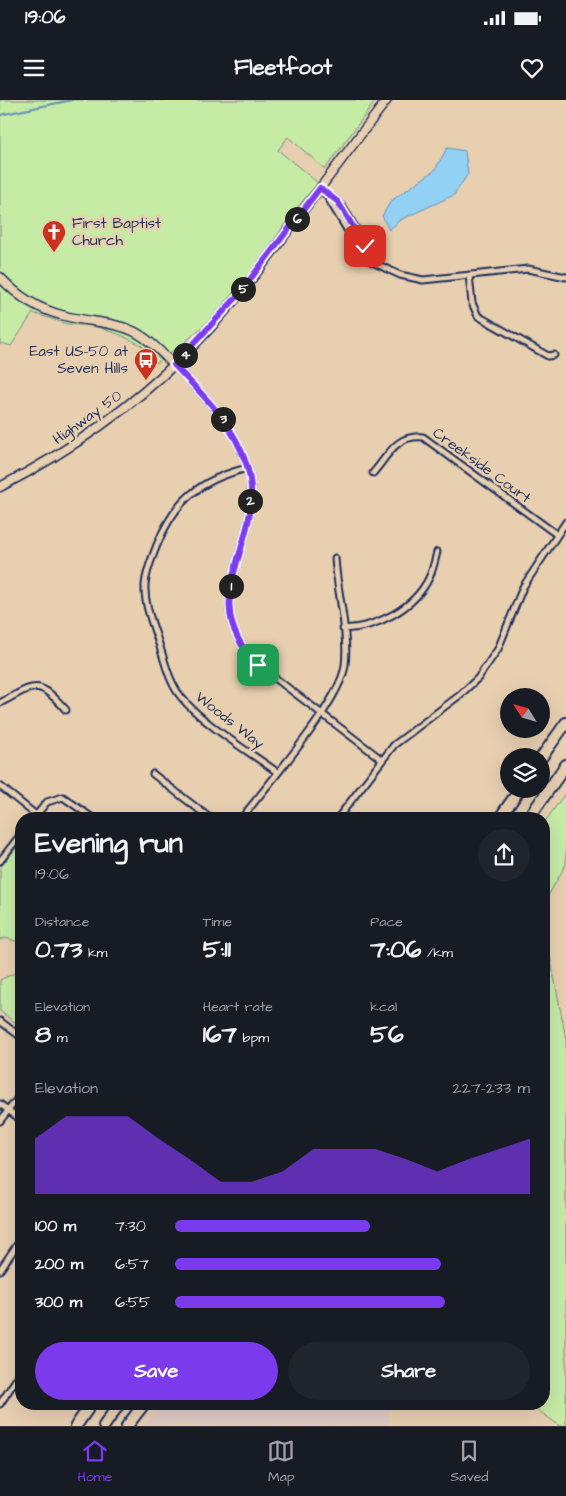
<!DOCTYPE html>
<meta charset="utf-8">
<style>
:root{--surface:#171b24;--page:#20242c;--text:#f1f3f6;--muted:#9ea1a6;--line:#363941;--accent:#7c3aed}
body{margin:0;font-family:"Architects Daughter",sans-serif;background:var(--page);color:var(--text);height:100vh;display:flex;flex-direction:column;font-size:19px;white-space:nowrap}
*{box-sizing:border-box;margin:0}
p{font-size:16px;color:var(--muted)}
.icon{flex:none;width:28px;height:28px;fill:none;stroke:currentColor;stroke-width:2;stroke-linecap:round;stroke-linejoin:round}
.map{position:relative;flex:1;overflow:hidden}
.sheet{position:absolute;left:15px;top:712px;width:535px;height:598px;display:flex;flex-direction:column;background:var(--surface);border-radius:20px;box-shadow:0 5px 20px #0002}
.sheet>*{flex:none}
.needle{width:32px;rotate:307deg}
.controls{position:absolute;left:500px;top:588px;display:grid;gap:10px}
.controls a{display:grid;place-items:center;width:50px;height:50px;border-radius:50%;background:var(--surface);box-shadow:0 5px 20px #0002;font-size:25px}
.pin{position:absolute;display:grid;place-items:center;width:42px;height:42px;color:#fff;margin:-21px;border-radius:10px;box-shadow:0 2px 8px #0006}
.km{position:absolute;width:25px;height:25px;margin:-12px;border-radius:50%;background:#222;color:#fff;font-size:14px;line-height:25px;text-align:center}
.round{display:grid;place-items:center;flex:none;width:52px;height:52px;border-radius:26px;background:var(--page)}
.head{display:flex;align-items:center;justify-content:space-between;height:85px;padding:0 20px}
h1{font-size:28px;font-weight:700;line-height:38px}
.stats{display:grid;grid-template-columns:repeat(3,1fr);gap:8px;height:85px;padding:5px 20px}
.stats div{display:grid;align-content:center}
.stats b{font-size:25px;font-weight:700}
.stats small{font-size:14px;font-weight:400}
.stats p{font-size:14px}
.chart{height:140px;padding:10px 20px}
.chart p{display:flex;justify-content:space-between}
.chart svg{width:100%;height:90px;margin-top:5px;fill:var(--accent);opacity:.7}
.button{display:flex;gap:10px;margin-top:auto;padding:10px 20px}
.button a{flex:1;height:58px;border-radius:30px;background:var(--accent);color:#fff;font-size:20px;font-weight:700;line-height:58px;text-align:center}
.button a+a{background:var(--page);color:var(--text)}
ul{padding:0 20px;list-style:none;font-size:16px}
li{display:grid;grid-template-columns:80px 60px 1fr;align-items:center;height:38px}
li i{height:12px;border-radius:6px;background:var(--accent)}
.status{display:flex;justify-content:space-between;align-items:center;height:35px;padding:0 25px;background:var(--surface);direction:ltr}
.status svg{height:14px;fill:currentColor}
header{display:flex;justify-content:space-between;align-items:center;height:65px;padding:0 20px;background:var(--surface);font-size:22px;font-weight:700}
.dock{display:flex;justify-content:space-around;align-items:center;height:70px;border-top:1px solid var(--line);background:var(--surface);font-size:14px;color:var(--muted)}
.dock a{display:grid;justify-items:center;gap:2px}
.dock .active{color:var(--accent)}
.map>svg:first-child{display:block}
.built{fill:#dfcbc4}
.green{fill:#c5eba5;stroke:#708d82}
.water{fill:#93d1f4;stroke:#6390b8}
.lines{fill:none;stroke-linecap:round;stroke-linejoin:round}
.stream{stroke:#6390b8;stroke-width:2}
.street-casing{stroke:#1b2f5e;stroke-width:9}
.secondary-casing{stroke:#1b2f5e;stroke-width:11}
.highway-casing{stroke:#1b2f5e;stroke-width:14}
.street{stroke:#e8cfb0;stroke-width:5}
.secondary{stroke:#e8cfb0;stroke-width:8}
.highway{stroke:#e8cfb0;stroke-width:10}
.route-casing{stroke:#fff;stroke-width:10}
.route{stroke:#7c3aed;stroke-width:6}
.labels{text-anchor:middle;stroke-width:5;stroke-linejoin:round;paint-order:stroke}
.poi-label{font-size:15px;fill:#1b2f5e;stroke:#e8cfb0;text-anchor:start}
.street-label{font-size:15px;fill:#1b2f5e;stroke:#e8cfb0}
</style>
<div class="status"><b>19:06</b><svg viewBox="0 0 49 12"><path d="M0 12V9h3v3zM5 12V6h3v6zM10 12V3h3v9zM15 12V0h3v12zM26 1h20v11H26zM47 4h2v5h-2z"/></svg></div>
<header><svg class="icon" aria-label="menu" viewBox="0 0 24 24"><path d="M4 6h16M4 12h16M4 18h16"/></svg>Fleetfoot<svg class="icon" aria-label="heart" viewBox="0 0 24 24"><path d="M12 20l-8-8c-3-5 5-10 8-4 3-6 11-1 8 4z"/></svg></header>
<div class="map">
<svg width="566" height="1326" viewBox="0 0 566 1326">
<rect width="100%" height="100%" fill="#e8cfb0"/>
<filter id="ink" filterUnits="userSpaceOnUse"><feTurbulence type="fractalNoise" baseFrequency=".02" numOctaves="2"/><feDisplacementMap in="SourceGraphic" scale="10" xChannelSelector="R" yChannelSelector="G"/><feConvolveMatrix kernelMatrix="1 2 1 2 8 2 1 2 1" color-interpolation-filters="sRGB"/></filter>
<g filter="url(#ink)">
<path class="built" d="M162,1304H389L388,1326H145Z"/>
<path class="green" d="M0,0H376L325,69L288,37L278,50L318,83L291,115L249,178L220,210L184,243L156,263L141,245L121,235L94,226L67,224L33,213L11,246L2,243L0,245Z
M566,692V764L544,803V723Z
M21,742V842L4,838L0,840V768Z
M544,843L550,856L566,939V1326H560L529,1304H544Z
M21,870V927L0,911V880Z"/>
<path class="water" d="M447,48L465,51L468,74L454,95L400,120L389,130L382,116L391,101L435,70Z"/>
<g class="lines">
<path class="stream" d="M0,15L72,0"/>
<g class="street-casing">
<path id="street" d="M320,88L326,95L360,151L368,160L400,175L423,180L528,169L566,177
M326,95C343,97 355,131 365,144C370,152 375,155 377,164
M469,175L472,203L478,216L548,256L554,255
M174,265C204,296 234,324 247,366C270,442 189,496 258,565L381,659
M248,368C201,379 175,400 157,445C152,458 146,471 145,485C144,505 153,525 159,544C165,562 169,582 181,597C203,624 248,651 277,672
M373,373C389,355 395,335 423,337L556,434
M343,529C376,528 414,509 429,478C433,470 435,460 437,452
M0,603C35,585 37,577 66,610
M153,674L211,719
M0,686L36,715
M33,719L47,702L63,697L94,719
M241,719C266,686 341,602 345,565C349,532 337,492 335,458
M337,719L394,645L460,595L478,578L498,549L523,487L566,422
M0,761L21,734
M0,921L21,937
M0,1004L21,1020
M0,1021L21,994
M0,1170L21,1139
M0,1304L21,1272"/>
</g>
<g class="secondary-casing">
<path id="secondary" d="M0,177C17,196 40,210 65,216C88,222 111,221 133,231C148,238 162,253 174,265
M0,387C68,352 130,309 184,255C226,214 261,168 295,121C326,81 356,40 387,0"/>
</g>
<g class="highway-casing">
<path id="highway" d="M541,658L566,623
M499,719L520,689
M528,719L566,665
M76,1326L91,1304
M104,1326L119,1304
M127,1326L144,1304"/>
</g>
<use href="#street" class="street"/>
<use href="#secondary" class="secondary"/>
<use href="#highway" class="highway"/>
</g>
</g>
<g class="lines" filter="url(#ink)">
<g class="route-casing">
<path id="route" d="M258,565C189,496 270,442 247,366C234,324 204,296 174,265L235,199L320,88L338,102L365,146"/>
</g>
<use href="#route" class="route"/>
</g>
<defs>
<g id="church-pin" transform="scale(1.25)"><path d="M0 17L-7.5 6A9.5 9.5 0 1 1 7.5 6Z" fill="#c8321e" stroke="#e8cfb0"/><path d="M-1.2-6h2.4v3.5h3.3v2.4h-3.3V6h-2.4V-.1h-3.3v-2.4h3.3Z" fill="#fff"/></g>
<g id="bus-pin" transform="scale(1.25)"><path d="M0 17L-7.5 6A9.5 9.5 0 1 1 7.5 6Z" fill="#c8321e" stroke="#e8cfb0"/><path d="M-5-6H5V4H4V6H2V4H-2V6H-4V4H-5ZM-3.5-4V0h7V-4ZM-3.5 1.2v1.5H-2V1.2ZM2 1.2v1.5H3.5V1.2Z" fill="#fff"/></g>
</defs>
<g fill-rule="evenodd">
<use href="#church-pin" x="54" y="132"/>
<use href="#bus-pin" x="146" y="260"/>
</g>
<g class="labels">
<g class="poi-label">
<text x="72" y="128">First Baptist<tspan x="72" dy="17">Church</tspan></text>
<text x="128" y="256" text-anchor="end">East US-50 at<tspan x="128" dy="17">Seven Hills</tspan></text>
</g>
<g class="street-label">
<text transform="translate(87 317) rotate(-36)" y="5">Highway 50</text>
<text transform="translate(482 365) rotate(36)" y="5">Creekside Court</text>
<text transform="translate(230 620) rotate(38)" y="5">Woods Way</text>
</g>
</g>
</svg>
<div class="controls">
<a><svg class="needle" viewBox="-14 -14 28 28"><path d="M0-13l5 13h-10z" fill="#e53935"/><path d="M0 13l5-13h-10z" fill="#9ea1a6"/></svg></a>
<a><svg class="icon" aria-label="layers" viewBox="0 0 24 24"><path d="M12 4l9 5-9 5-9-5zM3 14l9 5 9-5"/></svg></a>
</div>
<div class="pin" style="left:258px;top:565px;background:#1e9e55"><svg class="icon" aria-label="arrive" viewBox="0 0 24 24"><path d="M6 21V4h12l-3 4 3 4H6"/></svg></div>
<div class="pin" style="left:365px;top:146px;background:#d93025"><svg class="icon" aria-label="check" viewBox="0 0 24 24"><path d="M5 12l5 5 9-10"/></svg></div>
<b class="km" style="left:231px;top:486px">1</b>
<b class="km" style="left:250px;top:401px">2</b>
<b class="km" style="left:223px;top:319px">3</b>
<b class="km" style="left:185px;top:255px">4</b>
<b class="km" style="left:243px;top:189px">5</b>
<b class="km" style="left:297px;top:119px">6</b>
<section class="sheet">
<div class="head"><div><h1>Evening run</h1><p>19:06</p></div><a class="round"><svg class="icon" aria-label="share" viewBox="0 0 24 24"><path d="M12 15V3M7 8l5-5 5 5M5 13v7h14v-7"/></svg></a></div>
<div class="stats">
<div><p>Distance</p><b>0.73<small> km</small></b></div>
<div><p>Time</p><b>5:11</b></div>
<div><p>Pace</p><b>7:06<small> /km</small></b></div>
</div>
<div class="stats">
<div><p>Elevation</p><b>8<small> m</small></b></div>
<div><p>Heart rate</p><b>167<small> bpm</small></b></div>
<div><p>kcal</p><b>56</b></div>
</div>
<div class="chart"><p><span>Elevation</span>227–233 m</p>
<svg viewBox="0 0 160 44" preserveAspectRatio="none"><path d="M0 44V17L10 6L20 6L30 6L40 17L50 27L60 38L70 38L80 33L90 22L100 22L110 22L120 27L130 33L140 27L150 22L160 17V44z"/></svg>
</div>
<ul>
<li><b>100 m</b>7:30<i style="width:55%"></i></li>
<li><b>200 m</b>6:57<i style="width:75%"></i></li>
<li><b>300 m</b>6:55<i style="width:76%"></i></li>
</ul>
<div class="button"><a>Save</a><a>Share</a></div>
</section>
</div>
<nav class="dock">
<a class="active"><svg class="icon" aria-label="home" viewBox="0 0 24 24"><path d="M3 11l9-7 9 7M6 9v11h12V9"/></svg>Home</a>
<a><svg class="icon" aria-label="map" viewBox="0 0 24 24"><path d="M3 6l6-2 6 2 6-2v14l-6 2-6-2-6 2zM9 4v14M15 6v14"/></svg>Map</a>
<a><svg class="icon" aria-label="saved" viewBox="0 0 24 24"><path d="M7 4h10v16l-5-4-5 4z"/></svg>Saved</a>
</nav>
